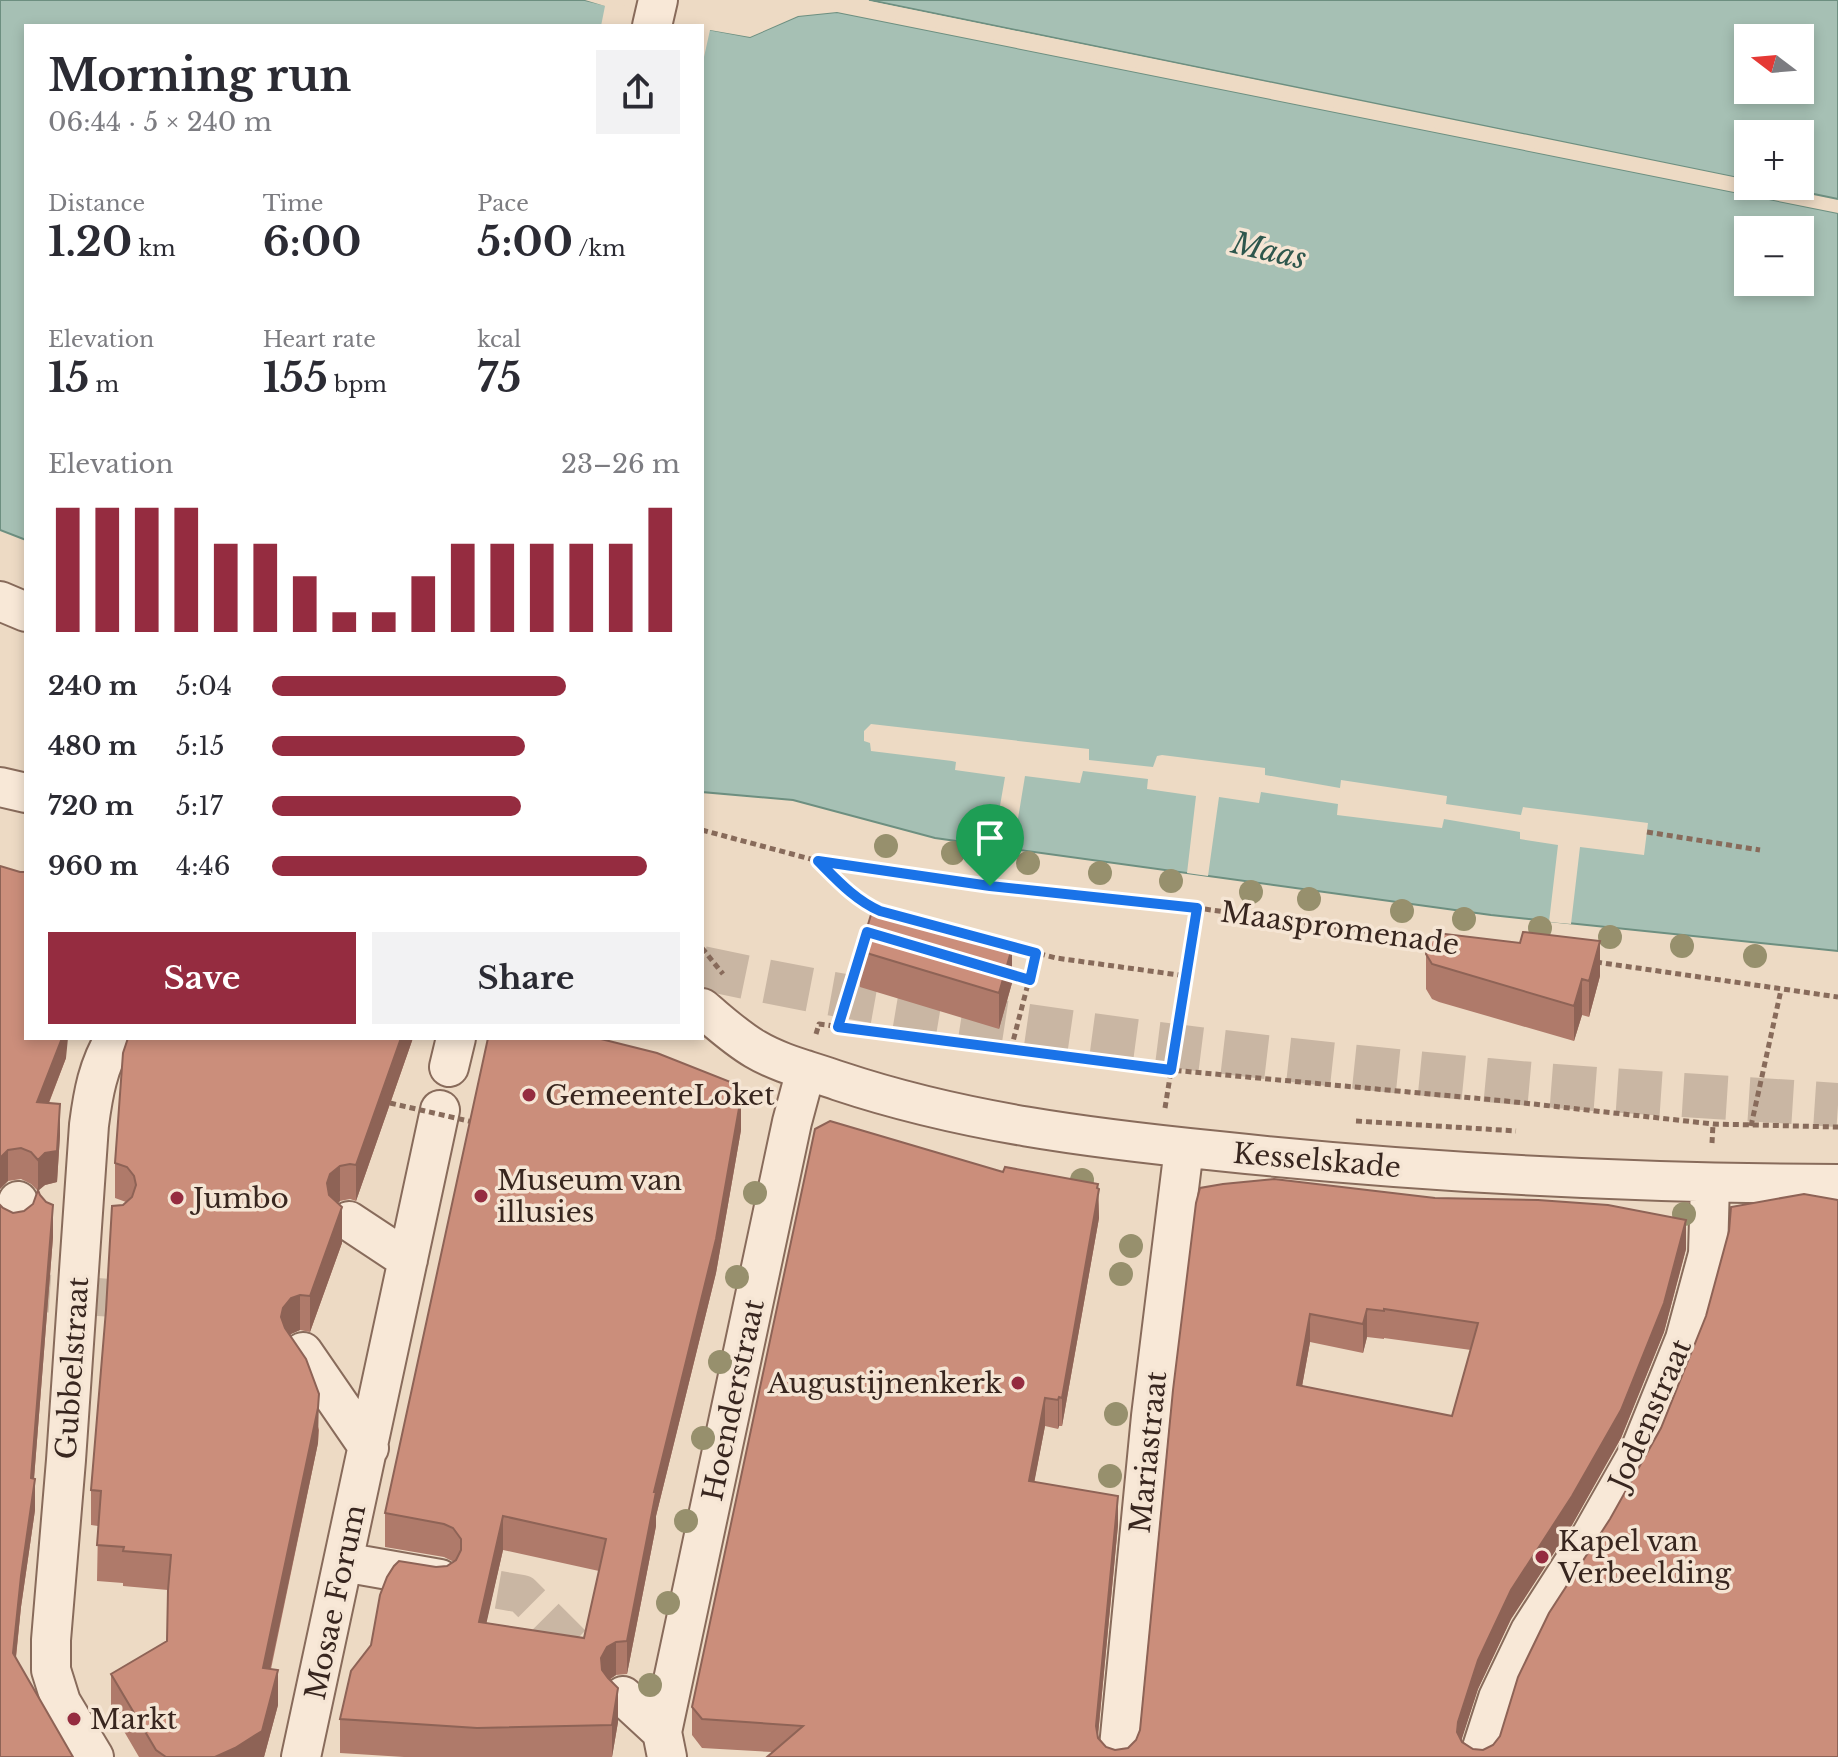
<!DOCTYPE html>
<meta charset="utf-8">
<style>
:root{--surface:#fff;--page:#f2f2f3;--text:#2b2b33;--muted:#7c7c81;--accent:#952c40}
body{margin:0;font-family:"Libre Baskerville",serif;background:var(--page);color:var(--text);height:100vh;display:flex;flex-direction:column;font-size:30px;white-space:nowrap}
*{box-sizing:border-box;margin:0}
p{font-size:26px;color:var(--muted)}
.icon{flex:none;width:44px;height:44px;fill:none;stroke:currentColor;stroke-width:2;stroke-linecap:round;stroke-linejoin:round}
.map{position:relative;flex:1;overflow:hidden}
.drawer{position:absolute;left:24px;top:24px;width:680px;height:1016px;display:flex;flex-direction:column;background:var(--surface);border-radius:0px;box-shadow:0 4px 12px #0003}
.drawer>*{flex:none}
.needle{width:52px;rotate:286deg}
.fabs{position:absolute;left:1734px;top:24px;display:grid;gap:16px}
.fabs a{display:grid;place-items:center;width:80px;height:80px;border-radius:0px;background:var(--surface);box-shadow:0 4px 12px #0003;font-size:40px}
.pin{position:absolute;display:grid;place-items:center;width:68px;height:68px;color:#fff;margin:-82px -34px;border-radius:50% 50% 50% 0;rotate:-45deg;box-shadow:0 0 8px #0007}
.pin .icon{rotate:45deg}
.round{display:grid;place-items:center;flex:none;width:84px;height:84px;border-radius:0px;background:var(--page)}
.overview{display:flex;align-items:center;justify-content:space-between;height:136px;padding:0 24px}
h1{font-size:44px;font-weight:800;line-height:60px}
.figures{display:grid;grid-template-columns:repeat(3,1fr);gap:12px;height:136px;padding:8px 24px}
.figures div{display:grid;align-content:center}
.figures b{font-size:40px;font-weight:800}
.figures small{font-size:22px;font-weight:400}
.figures p{font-size:22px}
.chart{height:224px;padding:16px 24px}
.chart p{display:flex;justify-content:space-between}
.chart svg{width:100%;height:144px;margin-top:8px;stroke:var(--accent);stroke-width:6}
.cta{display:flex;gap:16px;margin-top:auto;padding:16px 24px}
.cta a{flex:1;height:92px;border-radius:0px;background:var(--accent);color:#fff;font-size:32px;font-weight:800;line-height:92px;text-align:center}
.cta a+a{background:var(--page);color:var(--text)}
ul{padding:0 24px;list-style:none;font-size:26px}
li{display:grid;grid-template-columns:128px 96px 1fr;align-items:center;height:60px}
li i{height:20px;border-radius:10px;background:var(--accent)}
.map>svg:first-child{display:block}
.water{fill:#a6c0b4;stroke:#6d8f80;stroke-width:2;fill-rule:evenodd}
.pier{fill:#eddac4}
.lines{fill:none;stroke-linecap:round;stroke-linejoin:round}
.street-tunnel{stroke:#c9b6a3;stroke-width:38;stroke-dasharray:38 19;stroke-linecap:butt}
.secondary-tunnel{stroke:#c9b6a3;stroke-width:44;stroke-dasharray:44 22;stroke-linecap:butt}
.street-casing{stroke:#886b5b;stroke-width:42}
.path{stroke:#886b5b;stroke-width:5;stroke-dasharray:6 4;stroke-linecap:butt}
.street{stroke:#f8e8d7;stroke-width:38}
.path-bridge{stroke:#886b5b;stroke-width:5;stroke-dasharray:6 4;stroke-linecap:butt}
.tree{fill:#97906d}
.wall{fill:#af7a6a;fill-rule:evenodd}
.shaded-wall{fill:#8e6356}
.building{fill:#cb8e7b;stroke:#8e6356;stroke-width:2;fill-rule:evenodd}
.route-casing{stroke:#fff;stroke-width:16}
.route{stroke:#1a73e8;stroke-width:10}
.poi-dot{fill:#952c40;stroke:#f5e5d4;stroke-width:3}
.labels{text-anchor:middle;stroke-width:7;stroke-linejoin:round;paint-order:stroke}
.street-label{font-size:28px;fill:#38261f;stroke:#f5e5d4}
.poi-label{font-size:28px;fill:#38261f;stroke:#f5e5d4;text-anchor:start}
.water-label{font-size:30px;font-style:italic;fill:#2e574d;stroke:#f5e5d4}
</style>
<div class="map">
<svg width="1838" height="1757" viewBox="0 0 1838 1757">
<rect width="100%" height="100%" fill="#eddac4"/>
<path class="water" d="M0,0H585L694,26H26V540L0,530Z
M869,0H1838V199L1775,186H1800V134H1748V180ZM1748,38H1800V90H1748Z
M837,12L1838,213V951L1491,915L1013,849L935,838L793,800L702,792V28L750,37L798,16ZM1748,230H1800V282H1748Z"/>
<path class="pier" d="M585,0H599L695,22L698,26H601L605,6Z
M865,0L1748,180V184L868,4Z
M838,8L1838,209V213L837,12L798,16L750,37L710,30L702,66V26H698L701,24L749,33L797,12Z
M871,724L1089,749V760L1153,767L1157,756L1162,755L1265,768V775L1340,788L1341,780L1447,796L1446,804L1521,815L1523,807L1648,823L1644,855L1580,847L1571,924L1549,922L1558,845L1520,839V832L1444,819L1442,828L1337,815L1338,804L1261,792L1259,803L1219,797L1208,876L1187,873L1196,796L1147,789L1148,779L1083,771L1080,783L1025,776L1013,849L993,846L1005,777L955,770L956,762L952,761L871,751L870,743L864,741V731Z"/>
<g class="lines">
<path class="street-tunnel" d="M12,1291L141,1300
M442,1580L522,1594L599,1671"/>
<path class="secondary-tunnel" d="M702,968C961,1023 1224,1055 1487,1080C1604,1091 1721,1097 1838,1105"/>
<g class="street-casing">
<path id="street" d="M652,26L658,0
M0,601L26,612
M0,787L26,793
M702,1008C719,1022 736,1038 755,1049C780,1064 811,1071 839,1081C962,1122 1089,1138 1218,1151C1424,1173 1631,1183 1838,1184
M449,1067L456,1038
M349,1221L408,1260
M16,1222L18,1201
M303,1352L369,1448
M343,1562L440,1579
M623,1696L662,1732
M94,1757L61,1702L51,1670V1640L66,1460L89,1125C93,1094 98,1065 115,1038
M301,1757L440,1110
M667,1757L662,1732L792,1122L806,1070
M1118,1757L1151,1416L1184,1148
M1479,1757L1498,1698L1530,1631L1591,1536L1641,1448L1671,1374L1685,1339L1708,1254L1710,1183"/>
</g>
<path class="path" d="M702,830L818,861L990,886L1197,908L1436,941
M1647,832L1760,850
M818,861L865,905L877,910
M952,931L1056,958L1186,976
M702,948L723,974
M1596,962L1838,997
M1008,973L1030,980
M838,1027L861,950
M816,1034L819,1024L1171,1070L1506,1101L1713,1124L1838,1127
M1011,1049L1036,953
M736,1096L756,1106
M1165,1108L1197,908
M1356,1121L1516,1131
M1751,1126L1781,990
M1712,1143L1713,1124"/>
<use href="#street" class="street"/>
<path class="path-bridge" d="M390,1103L473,1122"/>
</g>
<g class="tree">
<circle cx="886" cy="846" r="12"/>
<circle cx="953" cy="853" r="12"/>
<circle cx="1028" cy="863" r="12"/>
<circle cx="1100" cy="873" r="12"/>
<circle cx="1171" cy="881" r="12"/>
<circle cx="1251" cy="892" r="12"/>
<circle cx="1309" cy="899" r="12"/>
<circle cx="1402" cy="911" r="12"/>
<circle cx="1464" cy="919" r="12"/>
<circle cx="1540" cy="928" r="12"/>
<circle cx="1610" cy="937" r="12"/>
<circle cx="1682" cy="946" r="12"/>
<circle cx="1755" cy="956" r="12"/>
<circle cx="1082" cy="1180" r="12"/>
<circle cx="755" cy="1193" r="12"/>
<circle cx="1684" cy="1214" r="12"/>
<circle cx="1131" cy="1246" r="12"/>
<circle cx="1121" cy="1274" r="12"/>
<circle cx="737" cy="1277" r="12"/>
<circle cx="720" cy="1362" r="12"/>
<circle cx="1116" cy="1414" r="12"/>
<circle cx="703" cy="1438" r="12"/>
<circle cx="1110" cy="1476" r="12"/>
<circle cx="686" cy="1521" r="12"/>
<circle cx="668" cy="1603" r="12"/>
<circle cx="650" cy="1685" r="12"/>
</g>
<path class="wall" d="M0,866L66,1058L49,1103L60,1135L57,1182L45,1185L38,1190L53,1237L34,1479L35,1510L21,1607L16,1658L0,1757L3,1208L13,1213L24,1211L33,1204L38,1191L31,1184L21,1179L8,1181L0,1189Z
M860,951L1012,983L999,1029L860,987Z
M1426,954L1600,976L1589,1017L1582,1015L1574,1041L1439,1002L1432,999L1426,989Z
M128,1038H413L356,1201L350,1199L340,1201L338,1203L342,1243L310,1332L300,1330L291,1334L290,1336L319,1430L318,1443L271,1669L278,1705L264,1757H139L111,1709V1674L167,1641L168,1590L123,1586V1583L97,1581L98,1526L91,1525V1490L123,1205L126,1202L115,1198V1163Z
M741,1130L716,1273L656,1516V1526L627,1674L616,1675L609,1680L618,1722L612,1757H404L340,1753V1719L436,1567L447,1566L454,1562L444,1557L385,1547V1513ZM503,1550L599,1571L584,1638L486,1623Z
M1003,1172L1098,1189L1099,1218L1062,1426H1059L1058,1429L1045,1426L1034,1482L1118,1525L1098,1736L1106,1747L1115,1750L1128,1748L1136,1740L1140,1730L1196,1203L1686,1249L1664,1332L1621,1438L1572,1525L1511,1619L1478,1689L1461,1740L1473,1749L1838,1757L772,1752L702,1748L692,1735V1707ZM1367,1337L1384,1339V1338L1471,1350L1452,1416L1302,1386L1310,1342L1363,1353Z"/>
<path class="shaded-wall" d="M1600,941V976L1589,1017V981Z
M1012,948V983L999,1029V993Z
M1582,979V1015L1574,1041V1006Z
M62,1038H68L66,1058L37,1133V1102Z
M401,1038H413L356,1201V1165Z
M741,1097V1130L716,1273L656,1516V1526L627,1674V1641L654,1492Z
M60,1104V1135L57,1182L45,1185L38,1191V1160Z
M8,1150V1181L0,1189V1158Z
M340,1166V1201L330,1210L327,1183L330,1174Z
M1098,1184L1099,1218L1062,1426V1398Z
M53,1205V1237L33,1491L35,1479V1510L21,1607L13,1684V1653L31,1478Z
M342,1207V1243L310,1332V1296Z
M1686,1220V1249L1664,1332L1621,1438L1572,1525L1511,1619L1478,1689L1458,1751V1722L1478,1660Z
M300,1295V1330L291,1334L283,1343L281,1317L283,1308L291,1298Z
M1367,1309V1337L1363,1353V1324Z
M1310,1314V1342L1297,1414V1385Z
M319,1394L318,1443L263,1703V1668Z
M1059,1397V1426L1058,1429V1400Z
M1045,1398V1426L1029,1510V1481Z
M1118,1496V1525L1096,1755V1726Z
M503,1516V1550L479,1656V1622Z
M616,1642V1675L607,1681L601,1692V1658L607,1647Z
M278,1670V1705L264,1757H215Z
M618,1688V1722L612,1757V1725Z"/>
<path class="building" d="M0,866L20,872H26V1038H62L37,1102L60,1104L57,1151L45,1153L38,1160L31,1152L21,1148L8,1150L0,1158Z
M873,908L1012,948L999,993L860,951Z
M1523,932L1600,941L1589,981L1582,979L1574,1006L1439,966L1432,964L1426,954L1428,944L1437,933L1520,943Z
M128,1038H401L356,1165L350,1164L340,1166L330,1174L327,1183L329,1195L342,1207L310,1296L300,1295L291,1298L283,1308L281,1317L285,1328L306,1359L319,1394L318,1408L263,1668L278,1670L262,1731L235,1748L215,1757H166L156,1750L111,1674L167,1641L168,1590L171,1555L123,1551L124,1547L97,1545L101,1491L91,1490L106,1310L112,1206L123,1205L132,1197L136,1185L134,1176L127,1167L115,1163L123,1053Z
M488,1038H597L657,1053L733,1083L741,1097L716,1239L654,1492H656L627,1641L616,1642L607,1647L601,1658L602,1670L608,1678L618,1688L612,1725L477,1728L340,1719L351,1671L371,1645L380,1595L387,1577L394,1566L399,1561L436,1567L447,1566L456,1560L461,1550V1539L453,1528L444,1524L385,1513ZM503,1516L606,1539L584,1638L479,1622Z
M830,1121L1003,1172L1005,1167L1098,1184L1097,1188L1099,1189L1062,1398L1059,1397L1058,1400L1045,1398L1029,1481L1118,1496L1096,1726L1098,1738L1106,1747L1115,1750L1128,1748L1136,1740L1140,1730L1173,1390L1196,1203L1200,1188L1223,1184L1274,1179L1435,1198L1538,1200L1608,1205L1686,1220L1664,1303L1621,1410L1572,1496L1511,1590L1478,1660L1458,1722L1457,1732L1462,1742L1473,1749L1483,1750L1493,1745L1500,1736L1518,1677L1549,1613L1610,1519L1661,1428L1706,1316L1729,1231L1731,1207L1804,1194L1838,1200V1757H767L803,1726L702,1719L692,1707L815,1129ZM1367,1309L1384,1311V1309L1478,1323L1452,1416L1297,1385L1310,1314L1363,1324Z
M38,1190L40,1195L46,1202L53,1205L31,1478L35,1479L21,1576L13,1653L73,1757H0V1205L3,1208L13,1213L24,1211L33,1204Z"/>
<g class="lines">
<g class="route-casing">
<path id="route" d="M818,861L990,886L1197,908L1171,1070L838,1027L867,932L1030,980L1036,953L880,911C855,900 837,880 818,861Z"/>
</g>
<use href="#route" class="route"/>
</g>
<g class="poi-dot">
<circle cx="529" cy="1095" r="8"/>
<circle cx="481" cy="1196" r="8"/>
<circle cx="177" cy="1198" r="8"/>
<circle cx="1018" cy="1383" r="8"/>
<circle cx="1542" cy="1557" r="8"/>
<circle cx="74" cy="1719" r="8"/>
</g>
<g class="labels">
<g class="street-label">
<text transform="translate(1340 928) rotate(8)" y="10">Maaspromenade</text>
<text transform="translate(1317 1160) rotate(5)" y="10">Kesselskade</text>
<text transform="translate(72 1368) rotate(-86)" y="10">Gubbelstraat</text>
<text transform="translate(733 1400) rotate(-78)" y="10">Hoenderstraat</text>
<text transform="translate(1650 1414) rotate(-66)" y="10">Jodenstraat</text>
<text transform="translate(1148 1452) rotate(-84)" y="10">Mariastraat</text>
<text transform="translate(335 1602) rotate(-78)" y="10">Mosae Forum</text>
</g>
<g class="poi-label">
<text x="545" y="1105">GemeenteLoket</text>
<text x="497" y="1190">Museum van<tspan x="497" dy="32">illusies</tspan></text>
<text x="193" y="1208">Jumbo</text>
<text x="1002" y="1393" text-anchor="end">Augustijnenkerk</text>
<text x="1558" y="1551">Kapel van<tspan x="1558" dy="32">Verbeelding</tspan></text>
<text x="90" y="1729">Markt</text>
</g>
<g class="water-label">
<text transform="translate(1269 251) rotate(13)" y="10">Maas</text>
</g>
</g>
</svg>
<div class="fabs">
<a><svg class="needle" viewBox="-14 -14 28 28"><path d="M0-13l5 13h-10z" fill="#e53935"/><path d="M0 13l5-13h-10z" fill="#7c7c81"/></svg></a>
<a>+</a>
<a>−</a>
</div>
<div class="pin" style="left:990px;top:886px;background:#1e9e55"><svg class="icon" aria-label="arrive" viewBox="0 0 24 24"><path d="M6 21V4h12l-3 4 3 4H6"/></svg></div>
<section class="drawer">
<div class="overview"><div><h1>Morning run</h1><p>06:44 · 5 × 240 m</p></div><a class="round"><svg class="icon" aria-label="share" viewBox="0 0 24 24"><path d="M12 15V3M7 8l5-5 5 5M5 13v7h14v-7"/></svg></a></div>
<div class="figures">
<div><p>Distance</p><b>1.20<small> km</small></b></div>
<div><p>Time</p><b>6:00</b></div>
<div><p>Pace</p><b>5:00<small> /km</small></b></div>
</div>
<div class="figures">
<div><p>Elevation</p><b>15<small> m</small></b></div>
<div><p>Heart rate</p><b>155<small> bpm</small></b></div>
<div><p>kcal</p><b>75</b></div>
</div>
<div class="chart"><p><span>Elevation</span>23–26 m</p>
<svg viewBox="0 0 160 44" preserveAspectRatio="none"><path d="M5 44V6M15 44V6M25 44V6M35 44V6M45 44V17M55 44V17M65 44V27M75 44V38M85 44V38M95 44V27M105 44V17M115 44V17M125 44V17M135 44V17M145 44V17M155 44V6"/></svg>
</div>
<ul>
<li><b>240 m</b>5:04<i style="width:72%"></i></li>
<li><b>480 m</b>5:15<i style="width:62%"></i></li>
<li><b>720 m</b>5:17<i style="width:61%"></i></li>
<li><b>960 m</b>4:46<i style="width:92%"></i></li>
</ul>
<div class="cta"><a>Save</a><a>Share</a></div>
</section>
</div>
